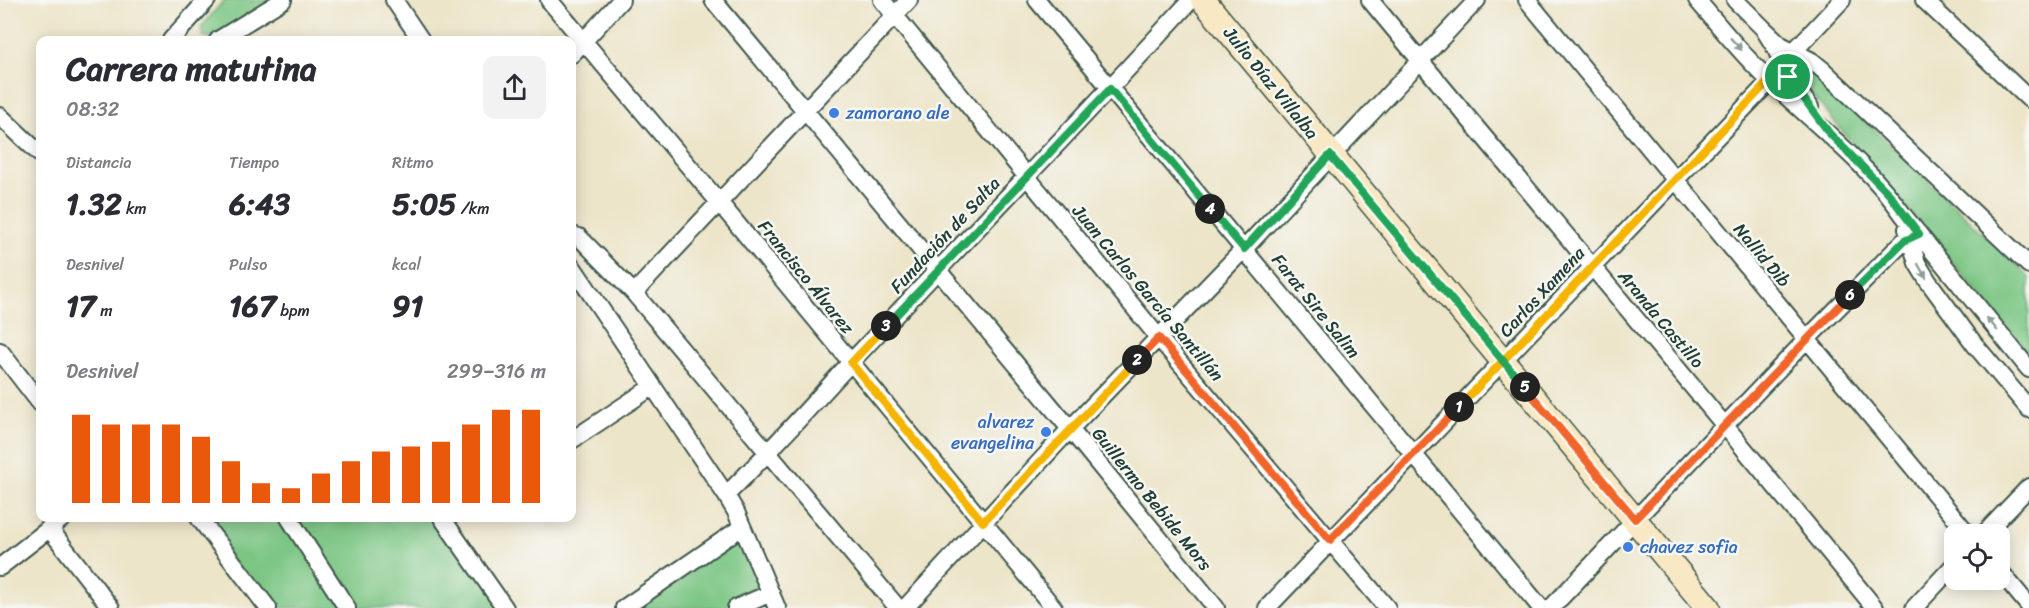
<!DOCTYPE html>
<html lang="es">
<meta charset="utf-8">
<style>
:root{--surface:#fff;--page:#f2f2f3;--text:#2b2b33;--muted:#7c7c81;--accent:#ea580c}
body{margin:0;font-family:Sriracha,sans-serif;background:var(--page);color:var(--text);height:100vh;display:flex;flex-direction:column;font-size:22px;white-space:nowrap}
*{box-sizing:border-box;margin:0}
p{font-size:20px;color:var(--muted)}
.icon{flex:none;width:33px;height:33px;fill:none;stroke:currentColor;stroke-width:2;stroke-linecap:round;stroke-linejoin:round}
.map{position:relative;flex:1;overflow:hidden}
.drawer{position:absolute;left:36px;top:36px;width:540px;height:486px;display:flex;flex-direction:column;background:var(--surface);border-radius:12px;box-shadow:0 3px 15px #0003}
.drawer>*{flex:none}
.fabs{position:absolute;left:1944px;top:524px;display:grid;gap:12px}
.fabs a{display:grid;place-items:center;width:66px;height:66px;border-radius:12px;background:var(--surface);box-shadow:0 3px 15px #0003;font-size:30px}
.pin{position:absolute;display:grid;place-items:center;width:51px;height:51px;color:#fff;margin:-26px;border:3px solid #fff;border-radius:50%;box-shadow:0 2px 6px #0007}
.km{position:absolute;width:30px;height:30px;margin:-15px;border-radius:50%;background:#222;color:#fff;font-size:16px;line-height:30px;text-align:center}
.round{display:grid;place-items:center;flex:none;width:63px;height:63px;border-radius:12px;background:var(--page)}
.overview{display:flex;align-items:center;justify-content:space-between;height:102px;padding:0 30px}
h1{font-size:33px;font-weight:700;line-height:45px}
.stats{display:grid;grid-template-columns:repeat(3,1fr);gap:9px;height:102px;padding:6px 30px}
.stats div{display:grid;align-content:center}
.stats b{font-size:30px;font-weight:700}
.stats small{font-size:16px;font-weight:400}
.stats p{font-size:16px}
.chart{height:168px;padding:12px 30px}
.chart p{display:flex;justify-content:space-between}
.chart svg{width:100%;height:108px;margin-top:6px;stroke:var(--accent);stroke-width:6}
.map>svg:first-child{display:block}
.green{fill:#7bc684;stroke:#4d825c;stroke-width:1.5}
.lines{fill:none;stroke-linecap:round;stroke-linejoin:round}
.street-casing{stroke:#3e564a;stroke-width:20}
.secondary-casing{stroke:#3e564a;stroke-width:27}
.street{stroke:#fff;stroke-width:16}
.secondary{stroke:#f8e8c3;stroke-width:24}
.oneway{fill:#8f9e9a}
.split-1-casing{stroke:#fff;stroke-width:12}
.split-2-casing{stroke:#fff;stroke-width:12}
.split-3-casing{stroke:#fff;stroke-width:12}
.split-4-casing{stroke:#fff;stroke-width:12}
.split-5-casing{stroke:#fff;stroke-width:12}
.split-6-casing{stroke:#fff;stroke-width:12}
.split-7-casing{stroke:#fff;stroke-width:12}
.split-1{stroke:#f5b400;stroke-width:8}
.split-2{stroke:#f0652b;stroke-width:8}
.split-3{stroke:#f5b400;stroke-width:8}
.split-4{stroke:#22a559;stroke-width:8}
.split-5{stroke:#22a559;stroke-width:8}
.split-6{stroke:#f0652b;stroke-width:8}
.split-7{stroke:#22a559;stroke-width:8}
.shop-dot{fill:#3f7fe0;stroke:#f6f6f2;stroke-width:2}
.labels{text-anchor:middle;stroke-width:5;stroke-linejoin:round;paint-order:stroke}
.street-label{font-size:18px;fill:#1f3d34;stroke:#f6f6f2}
.shop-label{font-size:18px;fill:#366cbe;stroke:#f6f6f2;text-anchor:start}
</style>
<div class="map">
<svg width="2029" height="608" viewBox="0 0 2029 608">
<rect width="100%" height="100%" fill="#f6f6f2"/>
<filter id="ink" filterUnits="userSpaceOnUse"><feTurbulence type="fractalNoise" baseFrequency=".0167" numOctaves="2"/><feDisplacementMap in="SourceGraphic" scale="12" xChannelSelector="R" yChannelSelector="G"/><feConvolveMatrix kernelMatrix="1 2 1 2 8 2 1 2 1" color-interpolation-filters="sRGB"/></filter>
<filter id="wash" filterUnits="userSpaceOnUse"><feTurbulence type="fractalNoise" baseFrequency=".008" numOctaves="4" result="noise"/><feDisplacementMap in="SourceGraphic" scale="24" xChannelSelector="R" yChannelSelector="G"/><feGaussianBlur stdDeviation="1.35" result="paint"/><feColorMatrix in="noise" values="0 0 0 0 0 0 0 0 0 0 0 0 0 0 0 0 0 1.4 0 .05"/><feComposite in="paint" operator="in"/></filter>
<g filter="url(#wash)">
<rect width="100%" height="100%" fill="#ede5c9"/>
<path class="green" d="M224,0H273L212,39L203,36L201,27Z
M1808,66L2029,277V354L1801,82Z
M199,518H287L346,608H268Z
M289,518H443L505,608H347Z
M742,527L771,593L736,608H626Z"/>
</g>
<g filter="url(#ink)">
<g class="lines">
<g class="street-casing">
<path id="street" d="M394,0L421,40
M549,0L718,201L1054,608
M713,0L1070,429L1216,608
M882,0L1159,338L1387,608
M1037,0L1541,608
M1370,0C1538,203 1709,404 1875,608
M1527,0L1968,534
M1697,0C1721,28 1744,57 1771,82C1817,126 1868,164 1904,216L2029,369
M1735,0L1763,28L1776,49L1788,77L1810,107
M1924,0L2029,99
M1763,28L1781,45L1812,61L1823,70L2029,265
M171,40L207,0
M218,40L283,0
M572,54L621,0
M0,116L40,154
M1907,229L1917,263L1928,281L1975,345L2029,409
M572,235L579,237L634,293L898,608
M572,266L726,495L736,512L777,608
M634,293L909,0
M0,351L40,403
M572,440L652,387
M726,495C770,452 810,407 851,362C964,242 1079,123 1191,0
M199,518L268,608
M289,518L347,608
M442,518L505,608
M49,528L111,608
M1984,534L2029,487
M0,567L63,518
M2000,571L2029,606
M624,608L742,527
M736,608L771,593
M905,608L1070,429L1244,249L1477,0
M1267,608L1770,81L1794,51L1842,0
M1551,608L1807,339L1904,241L1919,234
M1914,608L1954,565"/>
</g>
<g class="secondary-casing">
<path id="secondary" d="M1203,0L1708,608"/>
</g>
<use href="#street" class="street"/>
<use href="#secondary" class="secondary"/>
</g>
<defs><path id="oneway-solid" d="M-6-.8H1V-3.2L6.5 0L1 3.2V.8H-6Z" transform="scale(1.5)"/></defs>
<g class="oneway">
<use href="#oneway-solid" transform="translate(1736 44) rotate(47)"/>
<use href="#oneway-solid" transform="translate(1922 271) rotate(60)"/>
<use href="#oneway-solid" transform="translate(1992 324) rotate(-129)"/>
</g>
</g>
<g class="lines" filter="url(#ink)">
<g class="split-1-casing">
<path id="split-1" d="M1459,407L1783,66L1788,77"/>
</g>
<g class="split-2-casing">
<path id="split-2" d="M1137,360L1159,338L1330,540L1459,407"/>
</g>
<g class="split-3-casing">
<path id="split-3" d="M886,326L851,363L983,522L1137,360"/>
</g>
<g class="split-4-casing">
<path id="split-4" d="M886,326L1110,89L1210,209"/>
</g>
<g class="split-5-casing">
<path id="split-5" d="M1210,209L1244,249L1330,155L1525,387"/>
</g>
<g class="split-6-casing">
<path id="split-6" d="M1525,387L1635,519L1850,295"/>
</g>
<g class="split-7-casing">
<path id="split-7" d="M1788,77L1830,134L1889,194L1919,234L1904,241L1850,295"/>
</g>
<use href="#split-1" class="split-1"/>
<use href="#split-2" class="split-2"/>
<use href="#split-3" class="split-3"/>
<use href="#split-4" class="split-4"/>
<use href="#split-5" class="split-5"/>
<use href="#split-6" class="split-6"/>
<use href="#split-7" class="split-7"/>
</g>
<g class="shop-dot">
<circle cx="834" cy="113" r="6"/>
<circle cx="1046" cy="432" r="6"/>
<circle cx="1628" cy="547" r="6"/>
</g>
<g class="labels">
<g class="street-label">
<text transform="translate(1271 83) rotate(51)" y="6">Julio Díaz Villalba</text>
<text transform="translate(945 235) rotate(-47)" y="6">Fundación de Salta</text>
<text transform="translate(1762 255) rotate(50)" y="6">Nallid Dib</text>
<text transform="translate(806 277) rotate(51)" y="6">Francisco Álvarez</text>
<text transform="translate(1542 292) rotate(-47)" y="6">Carlos Xamena</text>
<text transform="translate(1148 293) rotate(50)" y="6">Juan Carlos García Santillán</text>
<text transform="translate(1316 306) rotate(51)" y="6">Farat Sire Salim</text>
<text transform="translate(1661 319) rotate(50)" y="6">Aranda Castillo</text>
<text transform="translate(1152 499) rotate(51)" y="6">Guillermo Bebide Mors</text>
</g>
<g class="shop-label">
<text x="846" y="119">zamorano ale</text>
<text x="1034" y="428" text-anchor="end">alvarez<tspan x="1034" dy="21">evangelina</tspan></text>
<text x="1640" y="553">chavez sofia</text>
</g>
</g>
</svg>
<div class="fabs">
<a><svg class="icon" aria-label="locate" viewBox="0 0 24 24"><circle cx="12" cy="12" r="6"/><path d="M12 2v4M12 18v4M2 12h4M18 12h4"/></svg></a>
</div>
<div class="pin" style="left:1788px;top:77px;background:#1e9e55"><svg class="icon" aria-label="arrive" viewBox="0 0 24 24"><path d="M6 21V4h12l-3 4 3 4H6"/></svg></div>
<b class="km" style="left:1459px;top:407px">1</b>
<b class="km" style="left:1137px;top:360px">2</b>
<b class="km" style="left:886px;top:326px">3</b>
<b class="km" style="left:1210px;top:209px">4</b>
<b class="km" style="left:1525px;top:387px">5</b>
<b class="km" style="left:1850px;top:295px">6</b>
<section class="drawer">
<div class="overview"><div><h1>Carrera matutina</h1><p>08:32</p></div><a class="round"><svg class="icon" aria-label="share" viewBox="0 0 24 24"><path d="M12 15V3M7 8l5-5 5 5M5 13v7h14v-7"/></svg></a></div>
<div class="stats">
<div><p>Distancia</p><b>1.32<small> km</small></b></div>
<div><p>Tiempo</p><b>6:43</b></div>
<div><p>Ritmo</p><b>5:05<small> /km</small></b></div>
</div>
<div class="stats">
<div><p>Desnivel</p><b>17<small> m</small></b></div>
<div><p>Pulso</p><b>167<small> bpm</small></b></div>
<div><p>kcal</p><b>91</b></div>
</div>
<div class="chart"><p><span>Desnivel</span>299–316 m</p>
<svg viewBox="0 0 160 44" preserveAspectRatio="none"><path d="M5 44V8M15 44V12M25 44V12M35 44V12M45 44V17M55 44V27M65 44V36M75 44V38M85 44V32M95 44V27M105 44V23M115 44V21M125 44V19M135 44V12M145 44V6M155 44V6"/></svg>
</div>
</section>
</div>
